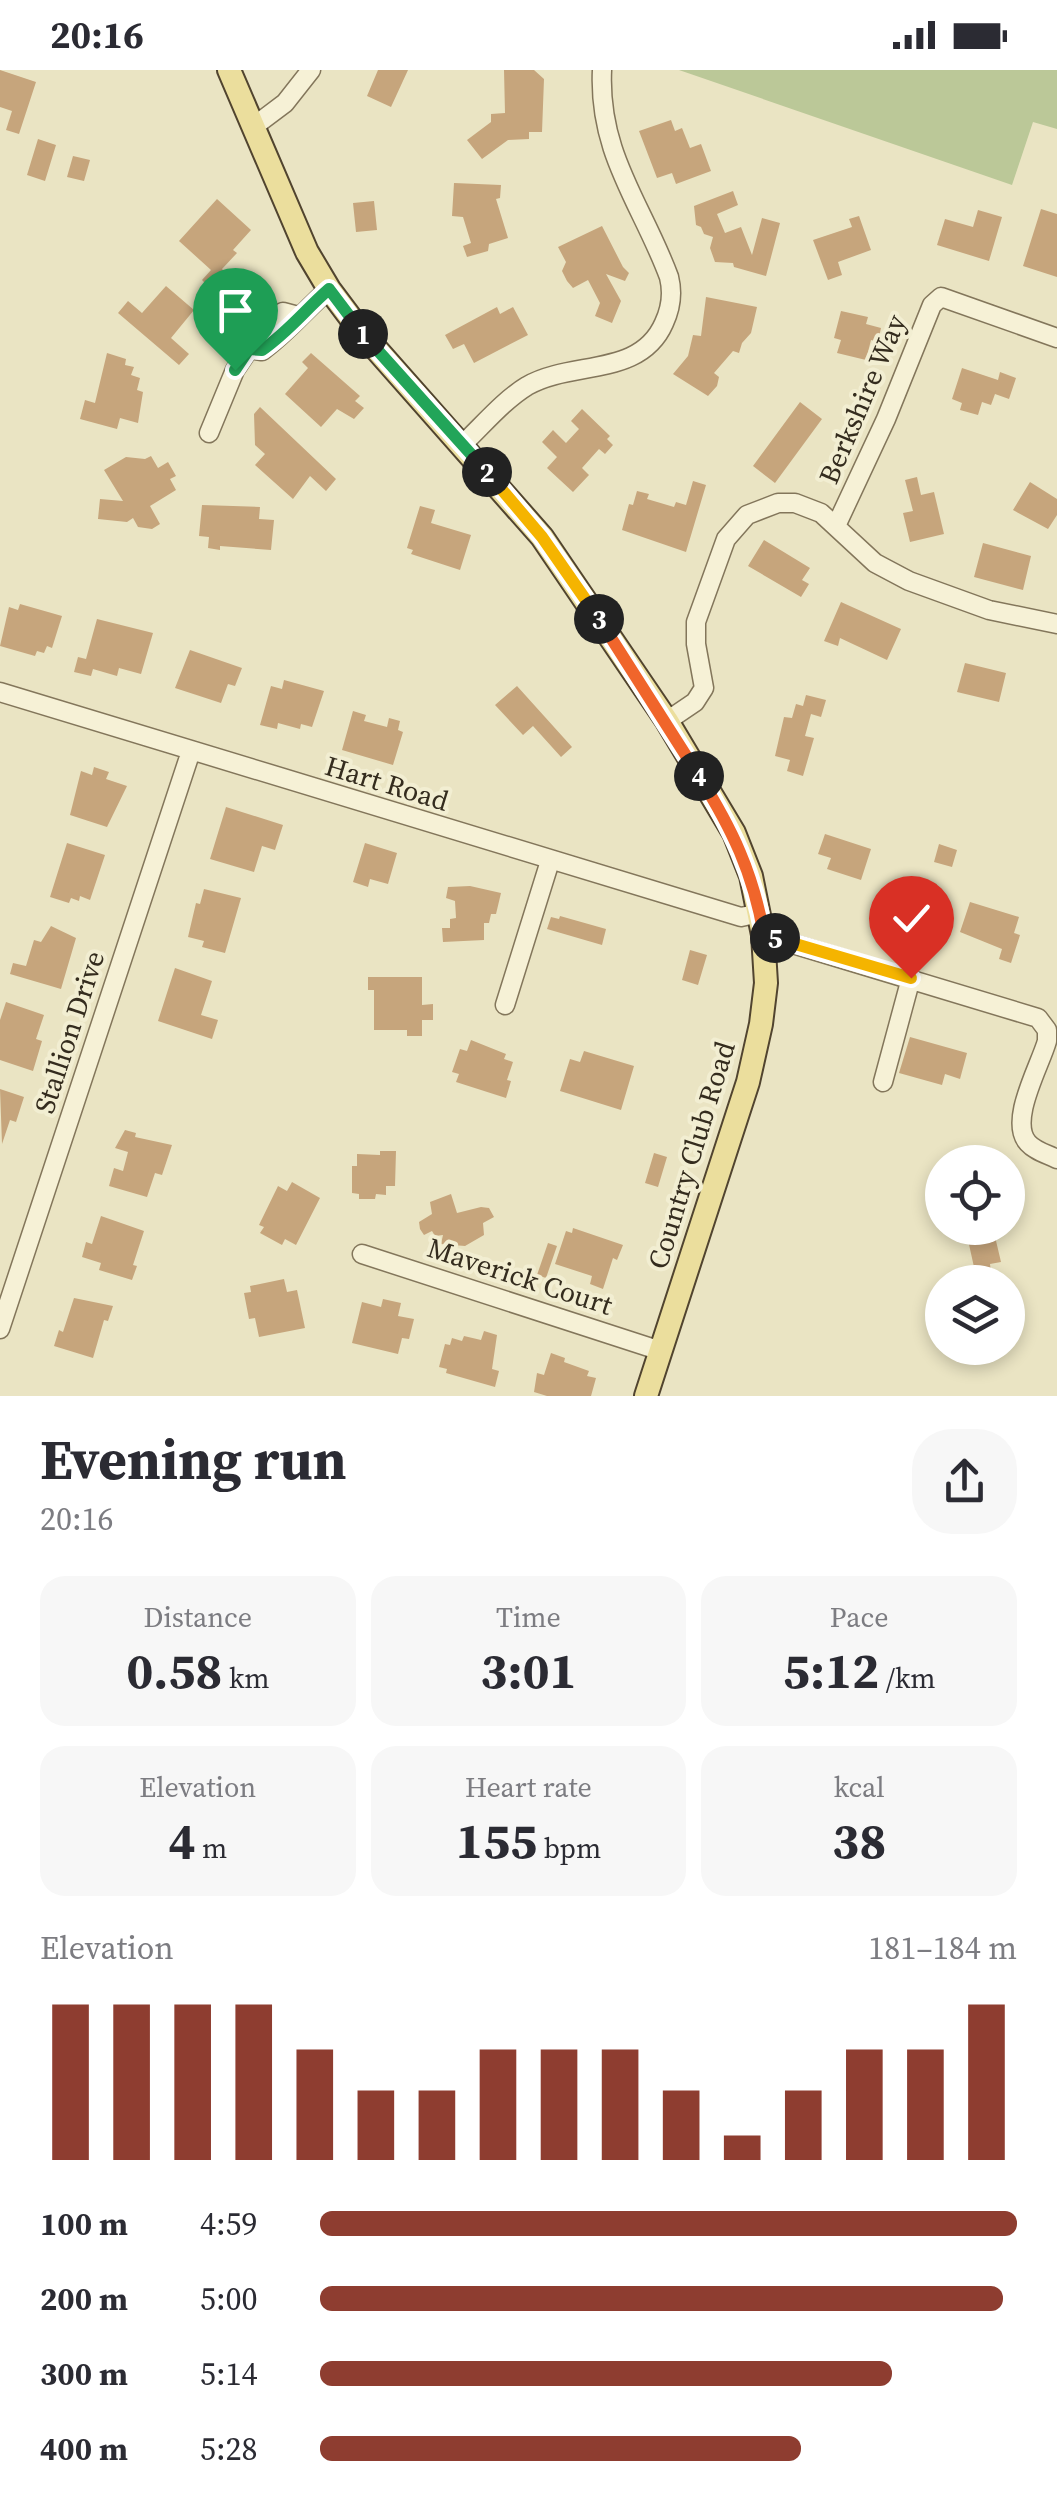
<!DOCTYPE html>
<meta charset="utf-8">
<style>
:root{--surface:#fff;--page:#f7f7f7;--text:#2b2b33;--muted:#7c7c81;--accent:#8e3d30}
body{margin:0;font-family:"Source Serif 4",serif;background:var(--page);color:var(--text);height:100vh;display:flex;flex-direction:column;font-size:38px;white-space:nowrap}
*{box-sizing:border-box;margin:0}
p{font-size:32px;color:var(--muted)}
.icon{flex:none;width:55px;height:55px;fill:none;stroke:currentColor;stroke-width:2;stroke-linecap:round;stroke-linejoin:round}
.map{position:relative;height:1326px;overflow:hidden}
.details{display:flex;flex-direction:column;background:var(--surface);flex:1}
.details>*{flex:none}
.tools{position:absolute;left:925px;top:1075px;display:grid;gap:20px}
.tools a{display:grid;place-items:center;width:100px;height:100px;border-radius:50%;background:var(--surface);box-shadow:0 5px 15px #0003;font-size:50px}
.pin{position:absolute;display:grid;place-items:center;width:85px;height:85px;color:#fff;margin:-102px -42px;border-radius:50% 50% 50% 0;rotate:-45deg;box-shadow:0 0 10px #0007}
.pin .icon{rotate:45deg}
.km{position:absolute;width:50px;height:50px;margin:-25px;border-radius:50%;background:#222;color:#fff;font-size:28px;line-height:50px;text-align:center}
.round{display:grid;place-items:center;flex:none;width:105px;height:105px;border-radius:40px;background:var(--page)}
.overview{display:flex;align-items:center;justify-content:space-between;height:170px;padding:0 40px}
h1{font-size:55px;font-weight:700;line-height:75px}
.stats{display:grid;grid-template-columns:repeat(3,1fr);gap:15px;height:170px;padding:10px 40px}
.stats div{display:grid;align-content:center;border-radius:25px;background:var(--page);text-align:center}
.stats b{font-size:50px;font-weight:700}
.stats small{font-size:28px;font-weight:400}
.stats p{font-size:28px}
.chart{height:280px;padding:20px 40px}
.chart p{display:flex;justify-content:space-between}
.chart svg{width:100%;height:180px;margin-top:10px;stroke:var(--accent);stroke-width:6}
ul{padding:0 40px;list-style:none;font-size:32px}
li{display:grid;grid-template-columns:160px 120px 1fr;align-items:center;height:75px}
li i{height:25px;border-radius:12px;background:var(--accent)}
.status{display:flex;justify-content:space-between;align-items:center;height:70px;padding:0 50px;background:var(--surface);direction:ltr}
.status svg{height:28px;fill:currentColor}
.map>svg:first-child{display:block}
.green{fill:#bbc898}
.building{fill:#c6a57c}
.lines{fill:none;stroke-linecap:round;stroke-linejoin:round}
.minor-casing{stroke:#83765b;stroke-width:21}
.major-casing{stroke:#51442f;stroke-width:26}
.minor{stroke:#f6f1d6;stroke-width:18}
.major{stroke:#ebde9d;stroke-width:22}
.split-1-casing{stroke:#fff;stroke-width:20}
.split-2-casing{stroke:#fff;stroke-width:20}
.split-3-casing{stroke:#fff;stroke-width:20}
.split-4-casing{stroke:#fff;stroke-width:20}
.split-5-casing{stroke:#fff;stroke-width:20}
.split-6-casing{stroke:#fff;stroke-width:20}
.split-1{stroke:#22a559;stroke-width:12}
.split-2{stroke:#22a559;stroke-width:12}
.split-3{stroke:#f5b400;stroke-width:12}
.split-4{stroke:#f0652b;stroke-width:12}
.split-5{stroke:#f0652b;stroke-width:12}
.split-6{stroke:#f5b400;stroke-width:12}
.labels{text-anchor:middle;stroke-width:8;stroke-linejoin:round;paint-order:stroke}
.street-label{font-size:28px;fill:#342c1e;stroke:#f2eed2}
</style>
<div class="status"><b>20:16</b><svg viewBox="0 0 49 12"><path d="M0 12V9h3v3zM5 12V6h3v6zM10 12V3h3v9zM15 12V0h3v12zM26 1h20v11H26zM47 4h2v5h-2z"/></svg></div>
<div class="map">
<svg width="1057" height="1326" viewBox="0 0 1057 1326">
<rect width="100%" height="100%" fill="#eae4c3"/>
<path class="green" d="M679,0H1057V59L1033,52L1012,115Z"/>
<path class="building" d="M0,0L36,12L19,64L6,60L12,41L0,37Z
M378,0H408L391,37L367,26Z
M504,0H534L544,9L542,62H529V69L508,70L482,89L467,70L491,52V44L505,43Z
M671,50L675,61L682,58L690,78L701,74L711,101L676,114L672,103L657,108L639,61Z
M38,69L56,75L45,111L27,105Z
M73,86L90,90L84,111L67,107Z
M454,113L501,115L500,128L496,129L508,168L489,174L488,181L467,187L463,176L471,173L463,147L452,146Z
M733,121L738,135L717,144L725,163L741,157L752,185L762,148L780,153L766,206L734,197L733,193L715,192L710,178L713,167L704,164L701,157L696,155L694,136Z
M217,129L251,160L233,180L237,183L222,199L226,204L212,220L202,210L211,200L179,171Z
M374,131L377,160L356,162L353,133Z
M1041,139L1057,144V207L1023,196Z
M978,140L1002,147L989,191L937,175L945,149L973,157Z
M859,146L871,180L838,192L842,205L828,210L813,170L852,157L849,149Z
M602,156L623,197L629,203L625,211L606,204L621,231L612,253L595,246L600,233L588,210L573,218L567,211L562,201L566,192L558,177Z
M166,216L194,240L171,268L189,284L179,295L118,243L128,231L142,243Z
M706,227L757,237L751,263L742,273L739,283L733,281L714,303L719,307L717,316L708,326L673,304L688,286L693,265L701,266Z
M497,237L500,244L513,237L528,265L474,293L464,274L453,279L445,265Z
M841,241L868,247L866,254L881,258L878,272L871,270L866,290L837,283L841,270L834,268Z
M107,283L126,289L125,295L134,297L131,305L140,308L137,320L143,322L138,353L120,348L117,359L80,349L85,330L95,333Z
M311,283L360,326L355,331L364,338L354,349L337,339L321,357L285,324L308,298L302,292Z
M962,298L998,310L1000,302L1016,308L1009,329L995,324L991,335L982,332L978,345L960,340L962,333L952,329Z
M800,332L822,349L775,413L753,396Z
M260,337L336,409L326,421L310,406L293,429L255,395L265,384L255,375L254,344Z
M582,339L610,366L607,369L613,375L605,384L599,379L582,398L589,405L573,422L547,398L557,387L542,372L553,360L566,373L579,359L571,351Z
M151,386L158,398L168,392L176,406L170,409L176,420L150,436L160,454L152,459L138,457L133,448L127,452L98,449L100,429L123,431L104,400L126,387L145,389Z
M917,407L921,425L934,422L944,464L910,472L903,443L913,441L905,410Z
M693,411L706,415L686,482L622,460L629,434L633,435L637,421L649,424L647,429L674,437L676,432L686,435Z
M1030,412L1057,429V445L1048,459L1013,440Z
M202,435L260,437L259,449L274,450L271,480L220,476V480L208,478L209,467L199,466Z
M420,436L435,440L431,453L471,465L460,500L411,484L413,480L407,478Z
M764,470L810,498L802,510L809,514L801,527L748,496Z
M983,473L1031,486L1023,520L974,507Z
M841,532L901,559L887,590L840,568L838,576L824,571Z
M20,534L62,546L52,578L47,576L44,583L37,581L35,586L0,576L9,537L18,540Z
M97,549L153,563L141,604L119,598L117,606L93,599L91,606L74,602L78,587L86,589Z
M190,580L242,598L235,616L228,614L221,633L175,618Z
M965,593L1006,603L999,632L957,622Z
M284,610L324,621L312,657L301,654L300,659L278,653L277,659L260,655L271,616L282,619Z
M517,616L572,677L561,687L533,656L523,665L495,635Z
M806,625L826,630L821,647L811,644L805,666L814,668L803,706L787,701L790,690L775,686L784,647L792,648L796,634L803,636Z
M353,641L366,645L364,651L387,657L389,648L400,651L398,660L403,662L393,695L342,680Z
M94,697L109,702L106,709L127,716L107,757L70,745L81,701L92,705Z
M226,737L283,755L275,780L262,776L254,802L210,789Z
M825,764L871,779L861,810L827,799L831,788L818,784Z
M67,773L105,785L90,830L80,826L79,831L71,828L69,833L50,827Z
M365,773L397,783L388,814L370,809L368,817L353,812Z
M939,774L957,780L952,797L934,792Z
M924,811L937,814L924,860L880,848L888,817L920,826Z
M470,816L501,823L496,844H491L489,853H484V870L443,872L442,858H450V849L456,848L455,831L446,828L448,817Z
M204,819L241,828L225,883L202,877L204,871L188,867L196,833L200,834Z
M970,832L1019,847L1014,863L1020,865L1011,893L999,889L1002,879L960,862Z
M560,846L606,859L602,875L547,859L551,847L559,849Z
M51,856L76,868L61,919L10,904L13,893L26,896L34,870L41,872Z
M690,880L707,885L698,915L682,910Z
M175,898L212,911L201,945L218,950L212,969L158,951Z
M368,907H422V935L433,934V950H422V966H407V960H374V920H368Z
M6,932L44,945L36,969L42,971L33,1001L0,990V950Z
M910,967L967,983L960,1009L945,1004L942,1015L899,1003Z
M471,970L506,984L504,989L513,992L507,1010L511,1011L506,1028L456,1012L459,1004L452,1002L460,979L467,981Z
M584,981L634,996L621,1040L560,1021L570,989L580,992Z
M0,1019L24,1027L16,1052L10,1050L2,1074Z
M125,1060L136,1063L135,1067L172,1075L162,1105L155,1103L147,1127L109,1116L114,1098L123,1101L128,1082L115,1078Z
M380,1081H396L395,1116H386V1125L376,1124L375,1129H359V1124L352,1123V1096H357V1084L380,1085Z
M654,1083L667,1087L658,1117L645,1113Z
M292,1112L320,1128L296,1175L285,1169L282,1175L260,1163L264,1157L259,1155L278,1116L287,1121Z
M451,1124L457,1143L481,1137L489,1138L494,1147L483,1153L484,1165L465,1176L441,1174L443,1165L435,1166L432,1161L424,1165L420,1159L419,1152L432,1144L430,1132Z
M101,1146L144,1161L133,1195L137,1196L132,1210L99,1200L101,1193L82,1187L86,1172L92,1174Z
M573,1158L623,1175L617,1190L613,1188L603,1219L590,1214L592,1206L555,1194L566,1161L572,1163Z
M982,1158H993L1001,1192L990,1194L991,1202L976,1206L966,1161Z
M548,1173L557,1176L546,1208L537,1205Z
M284,1209L287,1222L297,1220L305,1258L259,1267L255,1248L249,1249L244,1223L251,1222L250,1216Z
M74,1228L113,1236L108,1251L104,1250L93,1288L54,1276L59,1260L63,1262Z
M383,1229L401,1233L398,1246L414,1249L409,1269L402,1268L398,1284L352,1273L362,1232L381,1237Z
M484,1261L497,1265L492,1299L499,1301L495,1317L446,1303L447,1299L439,1297L445,1274L450,1275L452,1268L462,1271L464,1266L481,1270Z
M551,1283L565,1288L564,1292L589,1301L587,1306L596,1308L591,1326H547L534,1322L537,1303L544,1305Z"/>
<g class="lines">
<g class="minor-casing">
<path id="minor" d="M253,57L285,33L311,0
M249,279L262,281C288,262 305,240 329,219
M209,363L235,300L249,279L254,260L283,242L298,246
M463,374C483,355 504,330 527,316C572,290 640,308 664,253C671,238 673,223 669,207C642,134 598,84 602,0
M836,456L886,349L932,235L941,227L1057,268
M0,622L741,847L760,843
M667,651L695,632L704,618L696,574V552L726,469L747,445L778,433H795L821,443L875,493L909,511L989,540L1057,554
M763,865L1038,948L1047,960V971C1040,996 1008,1051 1028,1073C1035,1081 1047,1084 1057,1089
M505,935L550,791
M883,1012L911,908
M362,1184L661,1281
M0,1259L191,681"/>
</g>
<g class="major-casing">
<path id="major" d="M229,0L307,182L329,219L362,263L542,467L667,651L734,763L751,806L763,865L766,913L761,954L748,1012L646,1326"/>
</g>
<use href="#minor" class="minor"/>
<use href="#major" class="major"/>
</g>
<g class="lines">
<g class="split-1-casing">
<path id="split-1" d="M235,300L249,279L262,280C288,262 305,240 329,219L363,264"/>
</g>
<g class="split-2-casing">
<path id="split-2" d="M363,264L487,402"/>
</g>
<g class="split-3-casing">
<path id="split-3" d="M487,402L542,467L599,549"/>
</g>
<g class="split-4-casing">
<path id="split-4" d="M599,549L699,706"/>
</g>
<g class="split-5-casing">
<path id="split-5" d="M699,706C732,759 753,802 764,865L775,868"/>
</g>
<g class="split-6-casing">
<path id="split-6" d="M775,868L911,908"/>
</g>
<use href="#split-1" class="split-1"/>
<use href="#split-2" class="split-2"/>
<use href="#split-3" class="split-3"/>
<use href="#split-4" class="split-4"/>
<use href="#split-5" class="split-5"/>
<use href="#split-6" class="split-6"/>
</g>
<g class="labels">
<g class="street-label">
<text transform="translate(862 329) rotate(-67)" y="10">Berkshire Way</text>
<text transform="translate(387 713) rotate(17)" y="10">Hart Road</text>
<text transform="translate(69 962) rotate(-72)" y="10">Stallion Drive</text>
<text transform="translate(691 1085) rotate(-73)" y="10">Country Club Road</text>
<text transform="translate(520 1206) rotate(18)" y="10">Maverick Court</text>
</g>
</g>
</svg>
<div class="tools">
<a><svg class="icon" aria-label="locate" viewBox="0 0 24 24"><circle cx="12" cy="12" r="6"/><path d="M12 2v4M12 18v4M2 12h4M18 12h4"/></svg></a>
<a><svg class="icon" aria-label="layers" viewBox="0 0 24 24"><path d="M12 4l9 5-9 5-9-5zM3 14l9 5 9-5"/></svg></a>
</div>
<div class="pin" style="left:235px;top:300px;background:#1e9e55"><svg class="icon" aria-label="arrive" viewBox="0 0 24 24"><path d="M6 21V4h12l-3 4 3 4H6"/></svg></div>
<div class="pin" style="left:911px;top:908px;background:#d93025"><svg class="icon" aria-label="check" viewBox="0 0 24 24"><path d="M5 12l5 5 9-10"/></svg></div>
<b class="km" style="left:363px;top:264px">1</b>
<b class="km" style="left:487px;top:402px">2</b>
<b class="km" style="left:599px;top:549px">3</b>
<b class="km" style="left:699px;top:706px">4</b>
<b class="km" style="left:775px;top:868px">5</b>
</div>
<section class="details">
<div class="overview"><div><h1>Evening run</h1><p>20:16</p></div><a class="round"><svg class="icon" aria-label="share" viewBox="0 0 24 24"><path d="M12 15V3M7 8l5-5 5 5M5 13v7h14v-7"/></svg></a></div>
<div class="stats">
<div><p>Distance</p><b>0.58<small> km</small></b></div>
<div><p>Time</p><b>3:01</b></div>
<div><p>Pace</p><b>5:12<small> /km</small></b></div>
</div>
<div class="stats">
<div><p>Elevation</p><b>4<small> m</small></b></div>
<div><p>Heart rate</p><b>155<small> bpm</small></b></div>
<div><p>kcal</p><b>38</b></div>
</div>
<div class="chart"><p><span>Elevation</span>181–184 m</p>
<svg viewBox="0 0 160 44" preserveAspectRatio="none"><path d="M5 44V6M15 44V6M25 44V6M35 44V6M45 44V17M55 44V27M65 44V27M75 44V17M85 44V17M95 44V17M105 44V27M115 44V38M125 44V27M135 44V17M145 44V17M155 44V6"/></svg>
</div>
<ul>
<li><b>100 m</b>4:59<i style="width:100%"></i></li>
<li><b>200 m</b>5:00<i style="width:98%"></i></li>
<li><b>300 m</b>5:14<i style="width:82%"></i></li>
<li><b>400 m</b>5:28<i style="width:69%"></i></li>
</ul>
</section>
